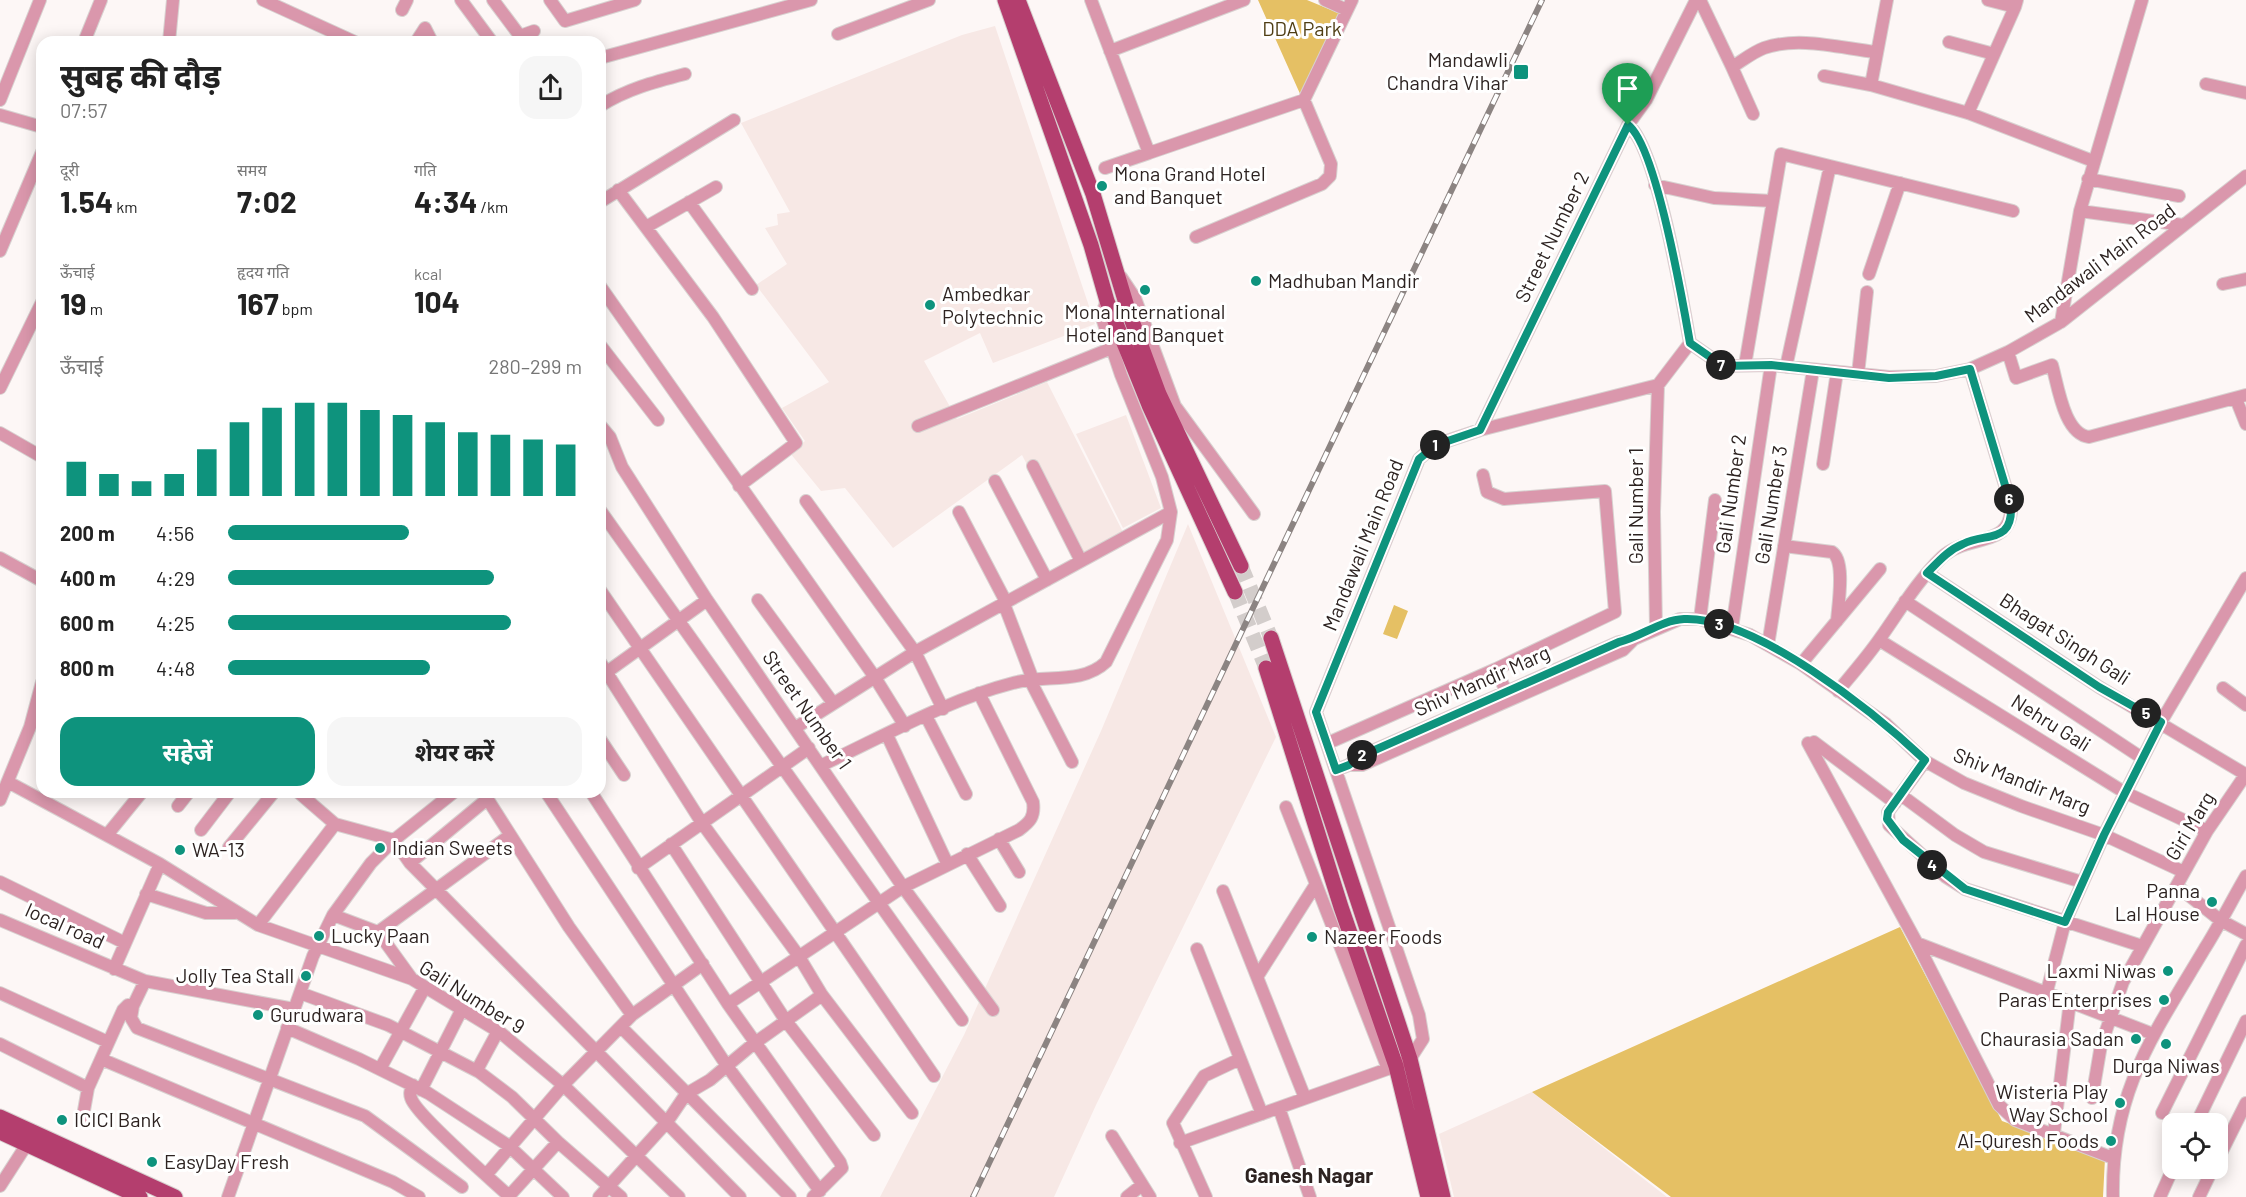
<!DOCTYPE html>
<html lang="hi">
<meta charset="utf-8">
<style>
:root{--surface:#fff;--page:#f6f6f6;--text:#222;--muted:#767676;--accent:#0e937d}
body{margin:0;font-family:Barlow,"Noto Sans Devanagari",sans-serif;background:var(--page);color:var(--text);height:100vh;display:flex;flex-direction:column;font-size:22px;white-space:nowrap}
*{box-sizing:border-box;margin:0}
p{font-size:20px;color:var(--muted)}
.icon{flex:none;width:33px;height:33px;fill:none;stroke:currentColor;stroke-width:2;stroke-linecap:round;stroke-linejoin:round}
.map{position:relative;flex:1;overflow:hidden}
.panel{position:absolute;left:36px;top:36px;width:570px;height:762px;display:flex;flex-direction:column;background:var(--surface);border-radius:18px;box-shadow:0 3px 15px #0003}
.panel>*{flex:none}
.fabs{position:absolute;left:2162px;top:1113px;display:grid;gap:12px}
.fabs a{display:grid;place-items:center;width:66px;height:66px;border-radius:12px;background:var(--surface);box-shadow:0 3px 15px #0003;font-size:30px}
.pin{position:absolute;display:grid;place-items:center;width:51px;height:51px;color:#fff;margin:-62px -26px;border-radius:50% 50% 50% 0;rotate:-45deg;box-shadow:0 0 6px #0007}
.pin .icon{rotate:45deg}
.km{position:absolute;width:30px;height:30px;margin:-15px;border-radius:50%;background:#222;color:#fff;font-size:16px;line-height:30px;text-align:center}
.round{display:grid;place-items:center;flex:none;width:63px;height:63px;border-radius:18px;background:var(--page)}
.head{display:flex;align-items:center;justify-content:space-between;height:102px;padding:0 24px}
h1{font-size:33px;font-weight:700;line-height:45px}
.metrics{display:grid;grid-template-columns:repeat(3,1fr);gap:9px;height:102px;padding:6px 24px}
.metrics div{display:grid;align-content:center}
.metrics b{font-size:30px;font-weight:700}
.metrics small{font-size:16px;font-weight:400}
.metrics p{font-size:16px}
.chart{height:168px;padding:12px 24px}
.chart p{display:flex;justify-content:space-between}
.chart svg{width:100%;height:108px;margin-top:6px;stroke:var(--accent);stroke-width:6}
.button{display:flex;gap:12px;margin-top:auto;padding:12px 24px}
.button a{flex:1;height:69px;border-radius:18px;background:var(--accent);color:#fff;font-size:24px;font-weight:700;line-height:69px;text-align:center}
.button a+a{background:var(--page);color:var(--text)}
ul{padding:0 24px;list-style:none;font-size:20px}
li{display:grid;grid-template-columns:96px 72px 1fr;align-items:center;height:45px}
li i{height:15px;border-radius:8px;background:var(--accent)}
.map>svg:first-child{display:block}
.built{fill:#f7e8e5}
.green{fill:#e5c064}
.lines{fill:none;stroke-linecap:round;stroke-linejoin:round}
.major-tunnel{stroke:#d3cdcb;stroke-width:15;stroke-dasharray:15 8;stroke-linecap:butt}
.minor-casing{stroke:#d8d1d0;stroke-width:14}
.major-casing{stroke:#d8d1d0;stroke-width:17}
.minor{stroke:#da97ac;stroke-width:12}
.major{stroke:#b43e6e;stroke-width:15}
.rail-casing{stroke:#8c8482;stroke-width:6}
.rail{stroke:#fff;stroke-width:4;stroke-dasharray:11;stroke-linecap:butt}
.route-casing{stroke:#fff;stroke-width:12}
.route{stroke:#0e937d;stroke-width:8}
.poi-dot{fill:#0e937d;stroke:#fff;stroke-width:2}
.labels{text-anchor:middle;stroke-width:6;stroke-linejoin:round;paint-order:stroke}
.park-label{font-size:20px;fill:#4f3e14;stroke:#fff}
.poi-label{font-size:20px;fill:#2d2321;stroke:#fff;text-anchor:start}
.street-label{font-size:20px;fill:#2d2321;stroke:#fff}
.neighbourhood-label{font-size:21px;font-weight:bold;fill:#2d2321;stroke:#fff}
</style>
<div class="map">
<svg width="2246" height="1197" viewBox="0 0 2246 1197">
<rect width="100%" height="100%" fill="#fdf7f6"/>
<path class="built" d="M995,26L1095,324L993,363L980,333L924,361L957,419L1047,382L1128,542L1079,566L1022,455L893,548L845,488L821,491L790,453L805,441L782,408L829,382L756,285L787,264L765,228L778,225L777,214L790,212L741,123L962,35Z
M1126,415L1161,508L1123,528L1076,434Z
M1188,524L1276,737L1096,1105L1054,1197H880L964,1035L1101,731Z
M1532,1092L1667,1197H1454L1439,1134Z"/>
<path class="green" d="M1258,0H1307L1341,14L1301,96Z
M1394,605L1408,611L1397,639L1383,634Z
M1900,927L2002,1121L2105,1158L2103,1197H1671L1532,1092Z"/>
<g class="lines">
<path class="major-tunnel" d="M1241,566L1271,638
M1235,592L1266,668"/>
<g class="minor-casing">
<path id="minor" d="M263,0L355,42
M461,0L492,42
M493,0L520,36L534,31
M550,0L565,21L635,0
M1091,0L1149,153L1304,100L1331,164L1330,176L1322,184L1196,237
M1325,0L1347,10
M1700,0L1732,67
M1988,0L2015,7L2017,0
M402,10L407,0
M425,28L432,42
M838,34L929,0
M84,42L101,0
M169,42L173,0
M416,42L425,28
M1949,42L1994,54
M1110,51L1244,0
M600,58L811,0
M1824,76L1871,85L1887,0
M2206,84L2246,93
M1871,85L1968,113L2093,161
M0,100L40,0
M1304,100L1352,0
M600,106C627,89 654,82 685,74
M1968,113L2015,7
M1753,114L1732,67C1742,61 1753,52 1764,48C1799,36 1840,48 1876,52
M0,115L42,127
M1628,125C1656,145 1683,303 1690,343
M1105,168L1149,153
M2088,179L2179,196
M1655,185L1714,198L1773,201
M618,190L713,317L796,443L739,486
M600,202L734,120
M689,202L752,289
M2080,211L2183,225
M646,227L716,187
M0,251L42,152
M1869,274L1900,183
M1121,277L1135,298L1175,406L1254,514
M2223,284L2246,279
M600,286L874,676L905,726
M2061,322L2080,211L2142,0
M600,345L658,420
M2008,352L2016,378L2052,365C2058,386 2064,434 2089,437L2246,395
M1745,365L1781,154L2013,211
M1786,367L1830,166
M1858,374L1867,292
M0,388L42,302
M2236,399L2246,424
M600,425L610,437L622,467L707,600L903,887L993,1010
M918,426L1112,348
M1480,430L1628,125L1646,100L1696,0
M0,433L42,457
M1823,464L1837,372
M1033,466L1081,561
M995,481L1047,580
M600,510L962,1020
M959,512L1006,602
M1784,546L1832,552C1846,561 1838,605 1837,621
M0,558L42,581
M1927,573L2099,687L2245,774
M600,590L934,1076
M758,600L833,703
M1905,601L2142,758
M1004,604L1033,680
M1700,619L1715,500
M1656,628L1654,512L1658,385
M1732,628L1771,365
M1879,640L2124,792L2207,831
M1768,645L1813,370
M600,662L702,823L798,955L822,995L912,1113
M1801,664L1880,569
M1496,669L1509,698
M600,677L707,600
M1030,680L1072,762
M2223,688L2246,705
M1838,691C1853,673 1868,656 1881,637C1900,610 1918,580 1942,557C1968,533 2013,549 2011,505L1970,369
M943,709L915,652L1171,512
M926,716L966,794
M795,728L915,652L806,501
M887,735L947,863
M600,739L624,775
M1814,742L1895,803
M1328,743L1496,669L1615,612L1605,491L1504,499L1487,492L1483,475
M1808,743L1917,943L1999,1105L2015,1120L2113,1158
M1925,761L1888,812L1889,825L1946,877L1965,889L2142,946
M822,765C884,736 947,700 1013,683C1044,674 1082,685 1106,662L1167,540L1171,512L1162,477L1121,375L1101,315L1107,301
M1349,765H1362L1623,650L1634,639
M1336,770L1349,765L1359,757L1619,642L1634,639L1680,619H1700L1750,635L1801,664L1886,724L1925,761L1964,783L2021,806L2104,835L2184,872
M8,782L160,864L258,925L412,979L501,1033L563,1085L679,1197
M298,792L335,824L394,840L410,863L740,1197
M483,792L569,927L632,1015
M546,792L727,1066L820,1191
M591,792L728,1004L840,1162L842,1168L813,1197
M1901,795L1955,835L1984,852L2082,882
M0,800L30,727L42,682
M178,806L189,792
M1286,807L1388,1069
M201,830L230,792
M107,835L142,792
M999,839L1019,872
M671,844L786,1021L874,1135
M229,847L274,792
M967,854L1000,906
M410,863L486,800
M638,868L809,748
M0,882L125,943
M2177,886L2220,920L2246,934
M1223,891L1305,1098
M146,894L206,913H235
M333,915L378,932L509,836
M0,920L145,981L294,1009
M258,925L335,824
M378,932L412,979
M1917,943L2153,1034
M1197,949L1262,1114
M114,969L160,864
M1257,977L1316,884
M145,981L133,1006L131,1018L137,1028L365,1116L462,1187
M2047,991L2065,922L2104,835L2161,722L2246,578
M0,993L108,1042
M300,993L388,1025L479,1072L512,1097L558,1142L621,1197
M728,1004L903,887L1019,830C1030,822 1035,817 1033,802L979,693
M621,1027L790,1197
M287,1028L359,1059L428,1093L509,1146L563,1197
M0,1044L88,1088
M101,1059L393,1182L419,1197
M380,1069L425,987
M477,1070L498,1031
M413,1085C411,1089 409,1093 411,1098C416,1115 493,1181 510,1197
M421,1090L462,1009
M2092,1098L2101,1045L2123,982L2207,831L2246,774
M1279,1108L1310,1197
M2162,1113L2246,945
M83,1116L88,1088L123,1010L128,1005L133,1006
M2196,1124L2246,1021
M2054,1133L2070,1001
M1112,1136L1150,1197
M1180,1143L1396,1066L1410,1059L1423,1039L1419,1015L1316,712L1419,459L1435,445L1480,430L1658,385L1690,343L1723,366L1771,365L1889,377L1936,376L1970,369L2008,352L2061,322L2246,176
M2217,1161L2246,1103
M486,1175L565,1083L632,1015L703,964
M0,1186L27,1144
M509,1196L558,1142
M228,1197L313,956L333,915L371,863L394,840L454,792
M599,1197L667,1122L686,1094L710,1080L752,1045L822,995
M1127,1197L1142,1185
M1206,1197L1173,1123L1204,1076L1240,1059
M2113,1197C2111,1091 2154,1034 2205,948C2220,924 2232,900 2246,876
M2160,1197L2173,1168
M2199,1197L2213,1168"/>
</g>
<g class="major-casing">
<path id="major" d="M1005,0L1091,245L1107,301L1149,405L1235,592
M1018,0L1093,194L1128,310L1159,394L1241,566
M1271,638L1410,1059L1443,1197
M1266,668L1341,907L1396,1066L1428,1197
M0,1117L175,1197
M0,1132L140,1197"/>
</g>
<use href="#minor" class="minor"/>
<use href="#major" class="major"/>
<g class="rail-casing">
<path id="rail" d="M973,1197L1542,0"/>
</g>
<use href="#rail" class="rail"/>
</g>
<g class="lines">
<g class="route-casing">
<path id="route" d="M1628,125C1656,145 1683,303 1690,343L1723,366L1771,365L1889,378L1936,376L1970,369L2011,505C2013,544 1987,532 1963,544C1948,550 1938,562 1927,573L2099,687L2161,722L2104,835L2065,922L1965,889L1903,840L1887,819L1888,812L1925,760C1875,713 1755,616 1684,619C1661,620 1641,637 1619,642L1359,757L1349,765L1336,770L1316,712L1419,459L1436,445L1480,430Z"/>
</g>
<use href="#route" class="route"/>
</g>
<g class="poi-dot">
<rect x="1513" y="64" width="16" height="16" rx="3"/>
<circle cx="1102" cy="186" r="6"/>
<circle cx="1256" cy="281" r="6"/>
<circle cx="1145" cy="290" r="6"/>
<circle cx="930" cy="305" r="6"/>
<circle cx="380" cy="848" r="6"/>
<circle cx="180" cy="850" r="6"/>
<circle cx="2212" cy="902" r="6"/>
<circle cx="319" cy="936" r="6"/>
<circle cx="1312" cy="937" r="6"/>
<circle cx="2168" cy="971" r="6"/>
<circle cx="306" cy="976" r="6"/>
<circle cx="2164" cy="1000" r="6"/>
<circle cx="258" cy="1015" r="6"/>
<circle cx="2136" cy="1039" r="6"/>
<circle cx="2166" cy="1044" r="6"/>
<circle cx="2120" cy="1103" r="6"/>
<circle cx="62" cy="1120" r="6"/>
<circle cx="2111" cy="1141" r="6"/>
<circle cx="152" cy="1162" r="6"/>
</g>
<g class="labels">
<g class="park-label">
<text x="1302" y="36">DDA Park</text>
</g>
<g class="poi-label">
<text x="1508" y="67" text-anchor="end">Mandawli<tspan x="1508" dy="23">Chandra Vihar</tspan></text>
<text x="1114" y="181">Mona Grand Hotel<tspan x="1114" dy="23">and Banquet</tspan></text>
<text x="1268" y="288">Madhuban Mandir</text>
<text x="942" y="301">Ambedkar<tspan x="942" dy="23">Polytechnic</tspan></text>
<text x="1145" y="319" text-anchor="middle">Mona International<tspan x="1145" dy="23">Hotel and Banquet</tspan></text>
<text x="392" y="855">Indian Sweets</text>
<text x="192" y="857">WA-13</text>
<text x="2200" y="898" text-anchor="end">Panna<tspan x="2200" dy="23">Lal House</tspan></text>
<text x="331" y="943">Lucky Paan</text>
<text x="1324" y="944">Nazeer Foods</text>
<text x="2156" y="978" text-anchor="end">Laxmi Niwas</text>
<text x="294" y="983" text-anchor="end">Jolly Tea Stall</text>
<text x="2152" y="1007" text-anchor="end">Paras Enterprises</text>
<text x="270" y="1022">Gurudwara</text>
<text x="2124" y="1046" text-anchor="end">Chaurasia Sadan</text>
<text x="2166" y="1073" text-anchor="middle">Durga Niwas</text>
<text x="2108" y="1099" text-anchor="end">Wisteria Play<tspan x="2108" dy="23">Way School</tspan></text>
<text x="74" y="1127">ICICI Bank</text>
<text x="2099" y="1148" text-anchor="end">Al-Quresh Foods</text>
<text x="164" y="1169">EasyDay Fresh</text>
</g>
<g class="street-label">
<text transform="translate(1552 237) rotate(-64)" y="7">Street Number 2</text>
<text transform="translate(2100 263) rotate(-37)" y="7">Mandawali Main Road</text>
<text transform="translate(1731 494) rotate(-82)" y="7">Gali Number 2</text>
<text transform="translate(1771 505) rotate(-81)" y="7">Gali Number 3</text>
<text transform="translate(1636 506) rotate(-90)" y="7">Gali Number 1</text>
<text transform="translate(1363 545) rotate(-68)" y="7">Mandawali Main Road</text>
<text transform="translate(2065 639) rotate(33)" y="7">Bhagat Singh Gali</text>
<text transform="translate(1482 681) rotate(-24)" y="7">Shiv Mandir Marg</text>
<text transform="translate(807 710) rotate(55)" y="7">Street Number 1</text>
<text transform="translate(2051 723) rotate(32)" y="7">Nehru Gali</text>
<text transform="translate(2022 781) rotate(22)" y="7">Shiv Mandir Marg</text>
<text transform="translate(2190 826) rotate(-59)" y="7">Giri Marg</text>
<text transform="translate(65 926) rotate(24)" y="7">local road</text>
<text transform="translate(472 997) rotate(32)" y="7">Gali Number 9</text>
</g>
<g class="neighbourhood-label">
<text x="1309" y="1183">Ganesh Nagar</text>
</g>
</g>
</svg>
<div class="fabs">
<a><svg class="icon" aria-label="locate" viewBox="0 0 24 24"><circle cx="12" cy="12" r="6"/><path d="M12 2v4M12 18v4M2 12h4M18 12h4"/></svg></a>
</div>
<div class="pin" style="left:1628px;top:125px;background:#1e9e55"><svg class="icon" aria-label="arrive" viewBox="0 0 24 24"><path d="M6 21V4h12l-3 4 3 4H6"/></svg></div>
<b class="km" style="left:1435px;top:445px">1</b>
<b class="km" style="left:1362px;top:755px">2</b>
<b class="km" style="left:1719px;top:624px">3</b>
<b class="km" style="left:1932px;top:865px">4</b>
<b class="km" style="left:2146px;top:713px">5</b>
<b class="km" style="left:2009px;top:499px">6</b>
<b class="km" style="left:1721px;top:365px">7</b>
<section class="panel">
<div class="head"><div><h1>सुबह की दौड़</h1><p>07:57</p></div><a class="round"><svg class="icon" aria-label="share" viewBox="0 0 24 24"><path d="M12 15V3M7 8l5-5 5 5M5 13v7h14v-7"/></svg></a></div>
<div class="metrics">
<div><p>दूरी</p><b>1.54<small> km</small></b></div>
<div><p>समय</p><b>7:02</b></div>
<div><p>गति</p><b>4:34<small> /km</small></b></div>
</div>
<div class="metrics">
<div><p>ऊँचाई</p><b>19<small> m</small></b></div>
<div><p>हृदय गति</p><b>167<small> bpm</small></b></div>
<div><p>kcal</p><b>104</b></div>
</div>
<div class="chart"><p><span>ऊँचाई</span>280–299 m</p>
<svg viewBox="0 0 160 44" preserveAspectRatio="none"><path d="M5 44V30M15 44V35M25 44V38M35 44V35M45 44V25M55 44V14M65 44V8M75 44V6M85 44V6M95 44V9M105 44V11M115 44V14M125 44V18M135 44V19M145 44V21M155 44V23"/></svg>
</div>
<ul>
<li><b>200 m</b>4:56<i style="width:51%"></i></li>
<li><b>400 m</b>4:29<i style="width:75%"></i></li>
<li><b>600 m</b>4:25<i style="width:80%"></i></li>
<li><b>800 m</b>4:48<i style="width:57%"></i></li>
</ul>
<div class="button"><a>सहेजें</a><a>शेयर करें</a></div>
</section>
</div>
